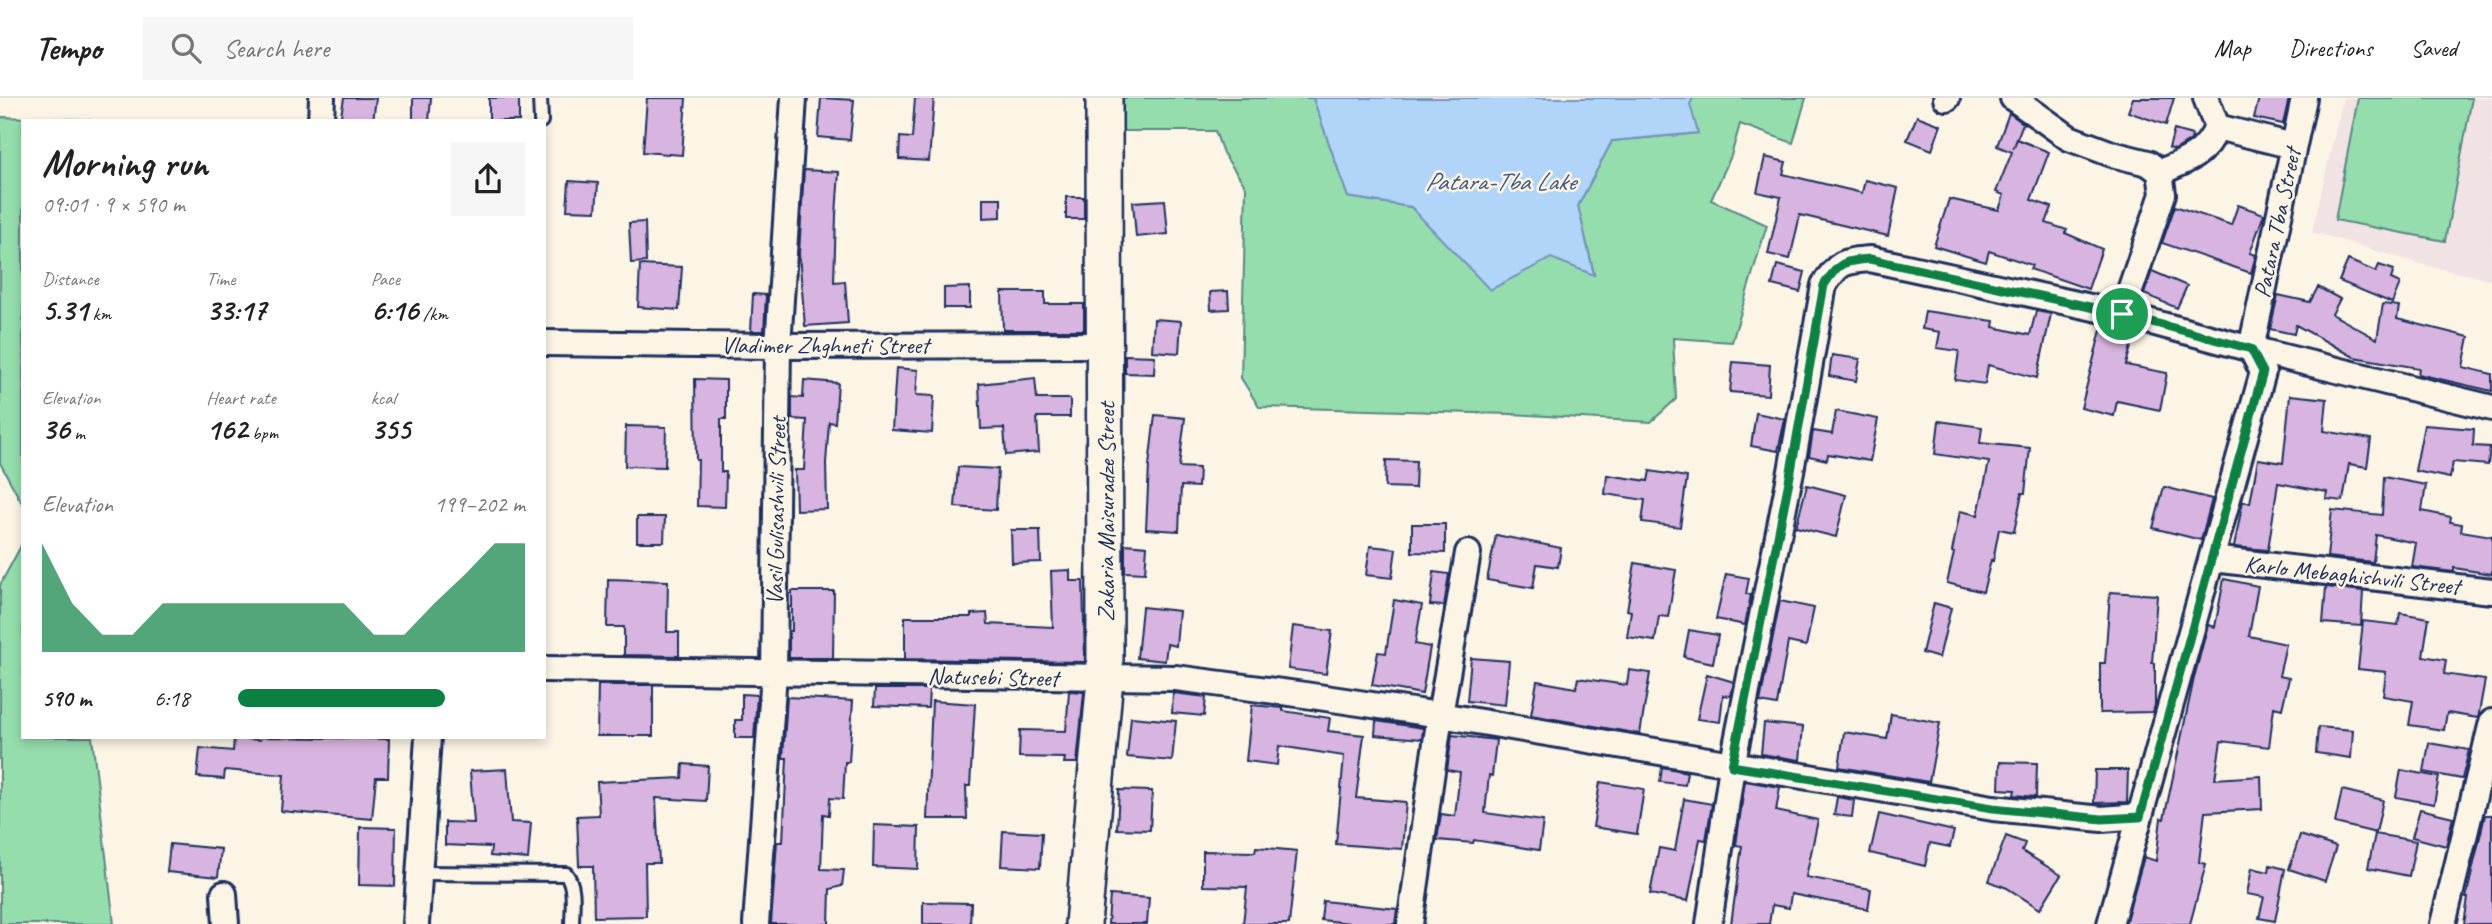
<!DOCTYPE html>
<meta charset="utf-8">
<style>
:root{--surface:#fff;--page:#f6f6f6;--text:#222;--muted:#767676;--line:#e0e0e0;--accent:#0b8043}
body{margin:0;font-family:Caveat,sans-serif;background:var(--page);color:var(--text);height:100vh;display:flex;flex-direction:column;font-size:26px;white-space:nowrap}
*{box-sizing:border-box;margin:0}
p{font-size:23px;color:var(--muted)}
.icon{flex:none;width:38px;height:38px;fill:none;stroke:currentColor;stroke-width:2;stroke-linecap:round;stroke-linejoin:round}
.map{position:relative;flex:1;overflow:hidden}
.sheet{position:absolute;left:21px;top:21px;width:525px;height:620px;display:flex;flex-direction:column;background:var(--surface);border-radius:0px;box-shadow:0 4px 10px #0003}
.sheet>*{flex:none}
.pin{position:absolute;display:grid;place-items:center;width:60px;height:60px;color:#fff;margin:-30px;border:4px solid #fff;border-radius:50%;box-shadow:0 2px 7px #0007}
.round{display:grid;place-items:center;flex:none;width:74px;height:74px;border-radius:0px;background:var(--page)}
.summary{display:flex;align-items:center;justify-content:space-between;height:119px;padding:0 21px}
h1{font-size:38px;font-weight:700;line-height:52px}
.figures{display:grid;grid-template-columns:repeat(3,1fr);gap:10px;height:119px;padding:7px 21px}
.figures div{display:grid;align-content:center}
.figures b{font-size:30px;font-weight:700}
.figures small{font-size:19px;font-weight:400}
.figures p{font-size:19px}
.chart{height:196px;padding:14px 21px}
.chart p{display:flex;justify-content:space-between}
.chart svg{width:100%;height:126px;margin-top:7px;fill:var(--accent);opacity:.7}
ul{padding:0 21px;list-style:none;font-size:23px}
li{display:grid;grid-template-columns:112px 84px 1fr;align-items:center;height:52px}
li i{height:18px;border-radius:9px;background:var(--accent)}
header{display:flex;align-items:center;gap:42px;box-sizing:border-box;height:98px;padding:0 35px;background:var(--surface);border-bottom:2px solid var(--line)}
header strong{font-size:33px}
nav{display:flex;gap:38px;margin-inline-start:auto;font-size:24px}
.search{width:490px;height:63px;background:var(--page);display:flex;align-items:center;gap:18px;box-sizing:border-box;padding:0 24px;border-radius:0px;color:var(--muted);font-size:26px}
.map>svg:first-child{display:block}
.built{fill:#f1e2e4}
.green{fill:#95ddac;stroke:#588685;stroke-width:2}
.water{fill:#b0d5f9;stroke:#7493bb;stroke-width:2}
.building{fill:#d8b5e0;stroke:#1b2f5e;stroke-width:2}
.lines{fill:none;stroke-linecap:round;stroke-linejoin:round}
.lane-casing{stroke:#1b2f5e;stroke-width:18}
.street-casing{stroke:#1b2f5e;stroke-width:30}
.secondary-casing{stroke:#1b2f5e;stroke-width:40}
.lane{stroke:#fcf5e5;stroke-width:12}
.street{stroke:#fcf5e5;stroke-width:24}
.secondary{stroke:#fcf5e5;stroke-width:35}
.route-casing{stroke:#fff;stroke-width:14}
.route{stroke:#0b8043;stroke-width:9}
.labels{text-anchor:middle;stroke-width:5;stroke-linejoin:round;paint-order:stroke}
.street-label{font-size:24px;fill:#1b2f5e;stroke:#fcf5e5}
.water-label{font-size:26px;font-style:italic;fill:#405885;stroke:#fcf5e5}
</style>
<header>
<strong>Tempo</strong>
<div class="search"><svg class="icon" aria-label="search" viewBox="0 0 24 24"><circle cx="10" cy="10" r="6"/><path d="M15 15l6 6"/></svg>Search here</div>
<nav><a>Map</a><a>Directions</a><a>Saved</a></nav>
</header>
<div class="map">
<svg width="2492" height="826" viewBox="0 0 2492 826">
<rect width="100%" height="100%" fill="#fcf5e5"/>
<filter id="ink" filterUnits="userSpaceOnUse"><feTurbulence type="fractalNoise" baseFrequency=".0143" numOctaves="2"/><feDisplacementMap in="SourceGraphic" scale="14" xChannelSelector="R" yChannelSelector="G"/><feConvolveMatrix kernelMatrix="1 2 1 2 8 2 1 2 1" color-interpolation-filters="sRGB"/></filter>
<g filter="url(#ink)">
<path class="built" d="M2343,0H2492V182L2428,168L2312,134Z"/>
<path class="green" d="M1116,0H1313L1348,99L1411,109L1490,191L1551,158L1594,176L1578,108L1612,43L1698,35L1689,6L1693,0H1806L1793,45L1740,26L1731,58L1711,102L1767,127L1732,244L1673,240L1676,301L1651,324L1511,316L1259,309L1241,280L1246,89L1223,55L1215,33H1116Z
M2358,0H2472L2445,143L2335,122Z
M0,19L91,22L23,23V407L0,365Z
M23,444V639H92L114,826H0V487Z"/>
<path class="water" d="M1313,0H1693L1690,6L1698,35L1612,43L1578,108L1594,177L1551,160L1490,192L1411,109L1348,99Z"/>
<path class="building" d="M344,0H376L373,23H340Z
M413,0H431L429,23H413Z
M489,0H519V23H489Z
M647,0H686L682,57L643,54Z
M821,0L854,2L850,42L818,39Z
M915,0H934L929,63L899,61L900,39L912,40Z
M2133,0H2174L2166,27L2128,14Z
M2259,0H2289L2283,26L2254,20Z
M2009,15L2023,25L2013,51L2017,41L2049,54L2031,102L2052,109L2046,125L2067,132L2065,135L2102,151L2088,191L2030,171L2032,167L1989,153L1986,164L1934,148L1949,101L1999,112L2004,97L1996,94L2012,54L1997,48Z
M1917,18L1941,27L1932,52L1907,42Z
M2174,32L2192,37L2191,42L2175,52L2169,50Z
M1765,59L1786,64L1783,76L1862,95L1865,82L1898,90L1888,138L1800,117L1790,161L1768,156L1781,99L1757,94Z
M804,72L839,74L836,117L834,184L845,183L848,225L805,228L799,156Z
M569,83L598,85L596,113L567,112Z
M1066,99H1084V121H1066Z
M983,100H1001V119L983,120Z
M1165,102L1168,136L1136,139L1133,104Z
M2238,107L2264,116L2250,155L2256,157L2251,175L2162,145L2175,108L2231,127Z
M645,124L646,164L631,165L629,125Z
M2348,162L2376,174L2379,167L2394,172L2391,181L2400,185L2392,205L2339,183Z
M640,167L682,169L679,212L638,209Z
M1777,167L1805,174L1800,194L1772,187Z
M2152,173L2187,188L2177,210L2144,196Z
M970,189V210H944V190Z
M2318,189L2340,201L2332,216L2377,241L2383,206L2399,208L2397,221L2469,239L2463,269L2492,276V293L2418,276L2419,270L2354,259L2296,227L2294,236L2270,231L2278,197L2310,204Z
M1228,193L1229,211L1211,212L1210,194Z
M1002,194H1045V206H1084V232H1003Z
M753,196L766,197L764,233H751Z
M1925,213L1994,223L1993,229L2030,237L2036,213L2051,216L2037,280L1988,267L1985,286L1955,282L1959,253L1937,250L1940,234L1922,231Z
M1154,221L1181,223L1179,255L1152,253Z
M2101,232L2133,241L2126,267L2167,275L2160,312L2117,303L2114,318L2081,310Z
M1125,257L1155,258L1154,276L1125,275Z
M1832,257L1860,261L1856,283L1829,278Z
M1733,264L1770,267L1768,297L1730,294Z
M896,270L918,272L916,297L934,298L932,335L892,332Z
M1035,280L1037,301H1070V319H1037L1039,354L1006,357L1004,330L981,331L979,286Z
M695,281L726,282V321H721V374H726L725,409L697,408L698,362H696Z
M804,282L838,285L835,325L829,324L826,365L827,411L796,412L795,372H804L807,322L792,321V299L803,300Z
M2290,297L2327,301L2324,333L2371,341L2367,369L2349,366L2343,403L2326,401L2327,394L2278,385L2268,452L2234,449L2243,403L2250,405L2258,361L2283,365Z
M1836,313L1878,321L1870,363L1828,356L1827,362L1809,358L1813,333L1832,336Z
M1756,315L1785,321L1778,353L1751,348Z
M1155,317L1185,320L1179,369L1199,370L1198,389L1181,388L1179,433L1146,431L1149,368Z
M1939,323L1982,329L1980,345L2030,350L2025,395H2022L2014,434L1999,431L1993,463L1991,462L1983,494L1947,485L1954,455L1952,454L1960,413L1978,417L1989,364L1935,356Z
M2424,327L2474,331L2473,348L2490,349L2488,367L2453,364L2450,380L2415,373Z
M626,328L666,329L665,369L625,368Z
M1386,362L1416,363L1415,390L1385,389Z
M958,369L998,371L996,412L955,409Z
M1650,373L1687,379L1680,429L1642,424L1645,402L1605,396L1607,377L1648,383Z
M2384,379L2426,387L2422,413L2451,419L2450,424L2462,426L2461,433L2492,438V476L2454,470V474L2412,469L2416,445L2376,437L2373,464L2327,459L2332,412L2382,417Z
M1807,387L1846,397L1836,439L1796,429Z
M2164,389L2212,401L2201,442L2153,430Z
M637,419H665L664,444H637Z
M1412,426H1445V455L1412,454Z
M1011,432H1040L1041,464L1012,465Z
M1496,437L1561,450L1558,469L1537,466L1533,490L1487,482Z
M1125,446L1147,448L1145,475L1125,474Z
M1370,448L1396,451L1392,480L1366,477Z
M1635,465L1676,472L1668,519L1659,518L1655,543L1627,539L1631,513L1627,512Z
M1070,472V483H1083L1085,564L905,561V519H971V516L987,515L988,526L1053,529L1051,473Z
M1434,474L1449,476L1444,508L1430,507Z
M1726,476L1749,480L1746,496L1751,497L1745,527L1716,521Z
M608,481L668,483L667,534H679V558L624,557V529H607Z
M2224,481L2258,488L2249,538L2286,546L2279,578L2289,580L2282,611L2274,609L2269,649L2221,643L2215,681L2261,678L2262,711L2205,714L2199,764L2206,766L2190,826H2125L2144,759L2156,763L2161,720L2164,721L2194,580L2208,527L2215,529Z
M2326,489L2363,493L2361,528L2323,525Z
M792,493H834L833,560H789V533H792Z
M2110,494L2157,497L2152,565H2155V607L2153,614L2100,615V565H2105Z
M1394,502L1422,507L1415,546L1430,549L1422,596L1372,587L1378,554L1386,555Z
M1780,503L1814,510L1806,548L1788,544L1777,607L1760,604Z
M1934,505L1951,510L1939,560L1922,555Z
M1142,509L1179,513L1176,548L1167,546L1165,563L1137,560Z
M2400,515L2429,520L2423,558L2446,562L2444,576L2485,582L2478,620L2447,615L2444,632L2409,627L2413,603L2383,598L2386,574L2358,571L2363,523L2398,527Z
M1293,528L1332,533L1326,576L1288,571Z
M1689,532L1718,537L1713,565L1684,559Z
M1471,560L1509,563L1505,607L1467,603Z
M1629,572L1650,575L1640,636L1531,617L1537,583L1576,590L1578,580L1627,587Z
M1707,576L1734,584L1731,598L1723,597L1720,624L1697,621Z
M598,587H653V638H597Z
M875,591H929L928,610L874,608Z
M1069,593L1084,594L1077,665H1064L1065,660L1019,659L1020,632L1066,633Z
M1173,595L1206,599L1204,618L1172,615Z
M742,596L757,597L754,640H735V622H742Z
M787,599L853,603L849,664H845L843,701L830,700L829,717L823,716L821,771L844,772L842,788L830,791L829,826H771L777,744H783L787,660H783Z
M932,603L975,606L970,688H966L967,721H927Z
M1252,607L1283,610V613L1330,620L1328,633L1364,637L1356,700L1406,704L1402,751L1336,746L1344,658L1279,648L1277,667L1246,663Z
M1891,616L1940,625L1929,684L1839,669L1844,634L1887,641Z
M1131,619L1176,623L1172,663L1127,659Z
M1376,623L1423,630L1422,641L1375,637Z
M1764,625L1803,629L1800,662L1761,656Z
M2318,629L2353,632L2351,660L2316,655Z
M1452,637L1496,642L1492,678L1489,677L1485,715L1543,723L1539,752L1474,742L1473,745L1437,742L1441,716L1455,718L1460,674L1447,672Z
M261,639L389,641L388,679H376L372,721L281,713L284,677L225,672L224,681L197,679L200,650L233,653L234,640L260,642Z
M2429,645L2469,652L2462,681L2424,674Z
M2000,664L2037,665L2036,699L2014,697L2015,692L1999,691Z
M683,666L708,668L706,703L656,700L659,765H645L646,818L594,819L593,768H579L577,718L599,717L597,684L682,680Z
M1662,669L1687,674L1685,687L1660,684Z
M507,671L511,724L531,725L528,761L490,758L491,749L445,747V724L474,725L470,673Z
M2095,672H2128L2127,704L2094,705Z
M2401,672L2439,679L2434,706L2396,699Z
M1745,683L1780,689L1776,713L1818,722L1806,779L1871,791L1868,811L1791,796L1789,810L1772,807L1769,826H1731L1742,748L1736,747Z
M1600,684L1644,691L1637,736L1593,729Z
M1119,692L1152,693L1150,732L1117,731Z
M2342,692L2383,702L2376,735L2335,725Z
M1837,699L1854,702L1852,719L1834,717Z
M1684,701L1712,706L1706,742L1700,741L1688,803L1650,796L1659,750L1675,753Z
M2420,711L2453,719L2446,748L2412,739Z
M1879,716L1954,733L1950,749L1930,745L1925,768L1870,755Z
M2485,717H2492V826H2464L2468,800H2466Z
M874,727L919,729L918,771L873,769Z
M360,729L396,730L395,788L359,787Z
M1003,733L1042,735L1040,770L1001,768Z
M2375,736L2416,743L2409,778L2368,770Z
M2300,737L2336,749L2325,783L2289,771Z
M2006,738L2025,745L2022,753L2061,777L2040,811L2007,790L1989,783Z
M170,746L221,751L218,779L167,774Z
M1256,749L1297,753L1289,826H1243L1247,789L1203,788V753L1255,754Z
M2270,767L2285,771L2275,823L2259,820L2264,799L2247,796L2252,770L2269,774Z
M1110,797L1149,800L1147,826H1108Z
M1323,803L1397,811L1395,826H1360L1321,822Z
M923,804L971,805L970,826H923Z"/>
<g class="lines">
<g class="lane-casing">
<path id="lane" d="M540,0L541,23
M419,775L566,776C576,788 572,811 572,826"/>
</g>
<g class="street-casing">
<path id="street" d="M1946,0H1947
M2013,0L2069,40L2112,56L2148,65L2160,74L2163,96L2122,216
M2206,0L2217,29L2293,48
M321,23L322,0
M2160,74C2185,64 2207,56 2217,29
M544,245L778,248L1106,247
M2251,251L2304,0
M2212,461L2492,493
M544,571L1176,580L1305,597L1440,617L1993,710L2102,721L2140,718
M224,796L226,826
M416,826L428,639
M756,826L774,575L778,248L794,0
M1410,826L1440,617L1468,455
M1709,826L1732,668L1791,373L1824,187C1839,164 1843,163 1870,161L2122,216L2251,251L2492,310
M2110,826L2263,274L2251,251
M2443,826L2492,624"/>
</g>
<g class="secondary-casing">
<path id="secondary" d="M1083,826L1105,580L1104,0"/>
</g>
<use href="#lane" class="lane"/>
<use href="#street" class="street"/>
<use href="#secondary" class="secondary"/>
</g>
</g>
<g class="lines" filter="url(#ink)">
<g class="route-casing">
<path id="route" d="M1870,161L2122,216L2251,251L2263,274L2140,719L2102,721L1993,710L1732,668L1791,373L1824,187C1839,164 1843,163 1870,161Z"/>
</g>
<use href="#route" class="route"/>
</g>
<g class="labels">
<g class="street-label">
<text transform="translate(2277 125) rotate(-78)" y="8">Patara Tba Street</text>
<text x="825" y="255">Vladimer Zhghneti Street</text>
<text transform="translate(776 413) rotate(-89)" y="8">Vasil Gulisashvili Street</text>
<text transform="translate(1106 414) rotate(-90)" y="8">Zakaria Maisuradze Street</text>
<text transform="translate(2352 477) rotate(6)" y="8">Karlo Mebaghishvili Street</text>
<text transform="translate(993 579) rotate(1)" y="8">Natusebi Street</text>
</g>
<g class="water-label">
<text x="1500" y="92">Patara-Tba Lake</text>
</g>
</g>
</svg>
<div class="pin" style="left:2122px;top:216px;background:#1e9e55"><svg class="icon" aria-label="arrive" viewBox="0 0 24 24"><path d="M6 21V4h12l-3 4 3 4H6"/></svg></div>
<section class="sheet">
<div class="summary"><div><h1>Morning run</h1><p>09:01 · 9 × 590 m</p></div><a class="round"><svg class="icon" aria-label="share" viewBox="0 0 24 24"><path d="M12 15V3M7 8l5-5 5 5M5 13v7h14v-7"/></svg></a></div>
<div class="figures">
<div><p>Distance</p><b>5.31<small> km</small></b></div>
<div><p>Time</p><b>33:17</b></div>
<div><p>Pace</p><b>6:16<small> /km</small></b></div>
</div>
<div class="figures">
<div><p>Elevation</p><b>36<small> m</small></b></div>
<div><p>Heart rate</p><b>162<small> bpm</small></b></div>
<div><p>kcal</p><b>355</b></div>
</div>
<div class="chart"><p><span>Elevation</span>199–202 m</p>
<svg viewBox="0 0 160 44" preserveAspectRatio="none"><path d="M0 44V6L10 27L20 38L30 38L40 27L50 27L60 27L70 27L80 27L90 27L100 27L110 38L120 38L130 27L140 17L150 6L160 6V44z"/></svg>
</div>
<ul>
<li><b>590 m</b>6:18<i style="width:72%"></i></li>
</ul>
</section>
</div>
